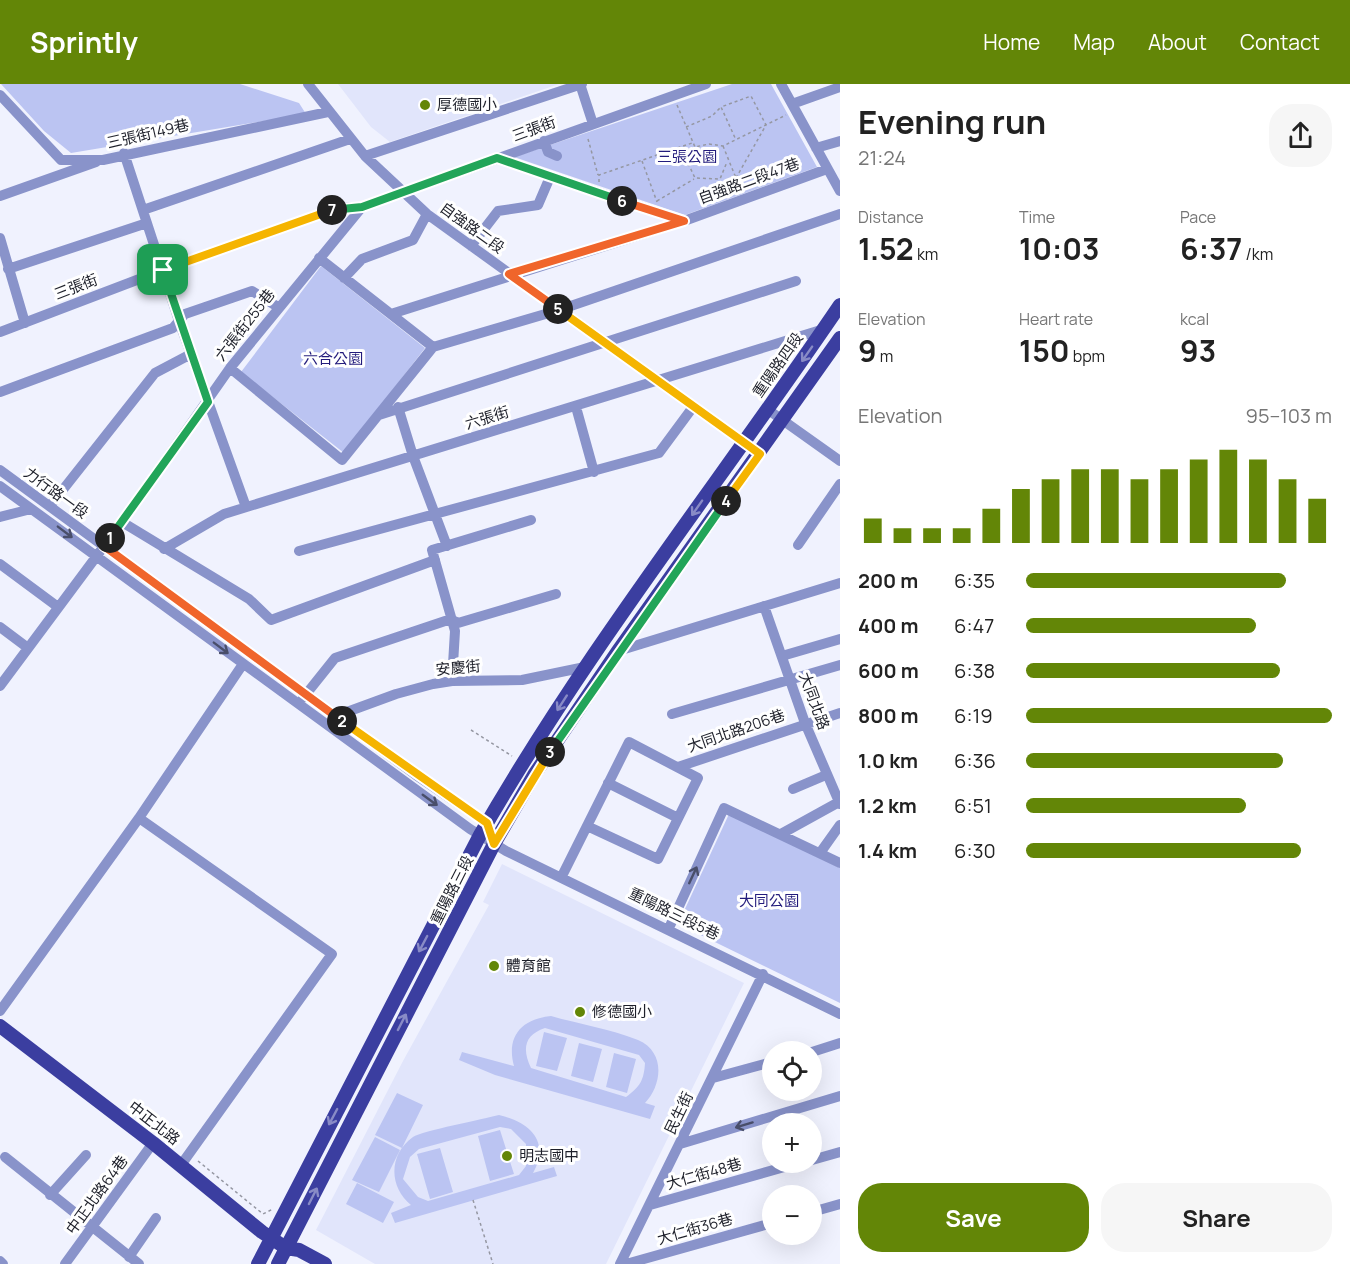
<!DOCTYPE html>
<meta charset="utf-8">
<style>
:root{--surface:#fff;--page:#f6f6f6;--text:#222;--muted:#767676;--accent:#638607}
body{margin:0;font-family:Manrope,"Noto Sans TC",sans-serif;background:var(--page);color:var(--text);height:100vh;display:flex;flex-direction:column;font-size:22px;white-space:nowrap}
*{box-sizing:border-box;margin:0}
p{font-size:20px;color:var(--muted)}
.icon{flex:none;width:33px;height:33px;fill:none;stroke:currentColor;stroke-width:2;stroke-linecap:round;stroke-linejoin:round}
.map{position:relative;flex:1;overflow:hidden}
.sheet{display:flex;flex-direction:column;background:var(--surface);width:510px}
.sheet>*{flex:none}
.buttons{position:absolute;left:762px;top:957px;display:grid;gap:12px}
.buttons a{display:grid;place-items:center;width:60px;height:60px;border-radius:50%;background:var(--surface);box-shadow:0 6px 24px #0002;font-size:30px}
.pin{position:absolute;display:grid;place-items:center;width:51px;height:51px;color:#fff;margin:-26px;border-radius:12px;box-shadow:0 3px 9px #0006}
.km{position:absolute;width:30px;height:30px;margin:-15px;border-radius:50%;background:#222;color:#fff;font-size:16px;line-height:30px;text-align:center}
.round{display:grid;place-items:center;flex:none;width:63px;height:63px;border-radius:24px;background:var(--page)}
.headline{display:flex;align-items:center;justify-content:space-between;height:102px;padding:0 18px}
h1{font-size:33px;font-weight:700;line-height:45px}
.figures{display:grid;grid-template-columns:repeat(3,1fr);gap:9px;height:102px;padding:6px 18px}
.figures div{display:grid;align-content:center}
.figures b{font-size:30px;font-weight:700}
.figures small{font-size:16px;font-weight:400}
.figures p{font-size:16px}
.chart{height:168px;padding:12px 18px}
.chart p{display:flex;justify-content:space-between}
.chart svg{width:100%;height:108px;margin-top:6px;stroke:var(--accent);stroke-width:6}
.cta{display:flex;gap:12px;margin-top:auto;padding:12px 18px}
.cta a{flex:1;height:69px;border-radius:24px;background:var(--accent);color:#fff;font-size:24px;font-weight:700;line-height:69px;text-align:center}
.cta a+a{background:var(--page);color:var(--text)}
ul{padding:0 18px;list-style:none;font-size:20px}
li{display:grid;grid-template-columns:96px 72px 1fr;align-items:center;height:45px}
li i{height:15px;border-radius:8px;background:var(--accent)}
header{display:flex;align-items:center;gap:36px;box-sizing:border-box;height:84px;padding:0 30px;background:var(--accent);color:#fff}
header strong{font-size:28px}
nav{display:flex;gap:33px;margin-inline-start:auto;font-size:21px}
main{display:flex;flex:1;min-height:0}
.map>svg:first-child{display:block}
.built{fill:#e1e5fb}
.green{fill:#bbc4f2;fill-rule:evenodd}
.lines{fill:none;stroke-linecap:round;stroke-linejoin:round}
.path{stroke:#9597a2;stroke-width:1.5;stroke-dasharray:3 3;stroke-linecap:butt}
.minor{stroke:#8993ca;stroke-width:10}
.major{stroke:#3b3ea0;stroke-width:14}
.oneway{stroke:#898bc6}
.oneway2{stroke:#494e6a}
.split-1-casing{stroke:#fff;stroke-width:12}
.split-2-casing{stroke:#fff;stroke-width:12}
.split-3-casing{stroke:#fff;stroke-width:12}
.split-4-casing{stroke:#fff;stroke-width:12}
.split-5-casing{stroke:#fff;stroke-width:12}
.split-6-casing{stroke:#fff;stroke-width:12}
.split-7-casing{stroke:#fff;stroke-width:12}
.split-8-casing{stroke:#fff;stroke-width:12}
.split-1{stroke:#22a559;stroke-width:8}
.split-2{stroke:#f0652b;stroke-width:8}
.split-3{stroke:#f5b400;stroke-width:8}
.split-4{stroke:#22a559;stroke-width:8}
.split-5{stroke:#f5b400;stroke-width:8}
.split-6{stroke:#f0652b;stroke-width:8}
.split-7{stroke:#22a559;stroke-width:8}
.split-8{stroke:#f5b400;stroke-width:8}
.poi-dot{fill:#638607;stroke:#fff;stroke-width:2}
.labels{text-anchor:middle;stroke-width:6;stroke-linejoin:round;paint-order:stroke}
.poi-label{font-size:15px;fill:#1e202a;stroke:#fff;text-anchor:start}
.street-label{font-size:15px;fill:#1e202a;stroke:#fff}
.park-label{font-size:15px;fill:#231c7c;stroke:#fff}
</style>
<header>
<strong>Sprintly</strong>
<nav><a>Home</a><a>Map</a><a>About</a><a>Contact</a></nav>
</header>
<main>
<div class="map">
<svg width="840" height="1180" viewBox="0 0 840 1180">
<rect width="100%" height="100%" fill="#f0f2fe"/>
<path class="built" d="M338,0H559L390,58L371,43Z
M502,780L744,899L606,1180H375L316,1146L403,977L489,821L483,818Z"/>
<path class="green" d="M1,0H240L299,19L306,30L71,69L44,47Z
M732,0H771L817,83L685,131L514,73Z
M321,182L425,264L344,369L241,288Z
M729,730L840,784V919L678,840Z
M551,932C579,940 611,945 638,956C666,968 662,1001 645,1019L655,1022L650,1035L495,991L459,976L462,968L514,982C506,953 521,935 551,932ZM545,944L639,971L645,979C644,996 640,1003 626,1013L531,984C522,965 524,951 545,944Z
M544,948L567,954L557,987L536,982Z
M579,959L602,965L593,998L571,992Z
M614,969L636,975L627,1009L606,1003Z
M397,1009L423,1021L402,1064L375,1051Z
M499,1031C529,1038 551,1057 533,1089L554,1083L557,1092L395,1139L391,1129L411,1121C389,1103 388,1071 413,1053C422,1047 484,1035 499,1031ZM500,1043L511,1045L526,1060V1082L519,1091L428,1117L418,1113L403,1095L410,1073L419,1065Z
M500,1046L514,1090L490,1097L478,1052Z
M375,1053L400,1066L379,1108L352,1096Z
M440,1064L453,1108L430,1115L417,1070Z
M357,1099L394,1118L383,1139L346,1120Z"/>
<g class="lines">
<path class="path" d="M677,21L695,63L709,60L723,62L786,31
M686,43L712,32L720,24
M588,55L598,91
M723,62L740,104
M695,64L687,77L695,94L720,95L727,78
M642,77L657,118
M736,94L766,41L751,12L721,23L736,56
M599,98V91L692,59
M657,117L694,95
M471,646L512,672
M198,1077L263,1130L273,1125
M473,1116L493,1180"/>
<path class="minor" d="M308,0L365,72L427,130L760,370
M580,0L593,40
M781,0L840,107
M0,11L61,76H103L328,28
M792,20L840,3
M544,57L548,68L557,72
M816,64L840,57
M124,69L179,237L246,423
M365,72L582,0
M497,74L684,137
M0,112L96,78
M143,126L350,55
M0,154L25,239
M471,162L498,127L538,121L550,93
M319,174L433,263
M8,185L147,139
M344,194L362,175L413,156L427,130
M391,230L684,137L827,85
M0,248L163,186L338,124L362,123L706,0
M433,263L559,226L840,130
M230,284L342,376L433,263
M0,308L173,244L185,230L252,207L278,223
M398,323L413,372L447,462
M576,323L594,388
M767,325L840,377
M379,331L796,197
M0,386L416,691L487,739L494,760
M0,402L470,745L506,767L840,930
M50,422L155,289L191,270
M0,433L31,425
M122,438L249,515L271,536L435,476
M798,461L840,400
M164,465L224,430L824,245
M299,467L659,369L693,323
M0,480L58,523
M764,522L805,639L840,720
M0,543L28,564
M618,567L840,499
M782,572L840,555
M452,597L455,547L432,466L531,436
M0,602L122,438L230,284L362,123
M303,614L335,574L451,535L458,539L556,510
M672,630L840,581
M336,632L396,610L433,600L452,597L522,596L585,583
M678,683L840,629
M608,699L678,734
M793,705L826,691
M139,734L332,870L181,1081
M781,750L839,718
M820,769L840,741
M562,792L629,658L698,694L658,775L587,742
M669,844L724,724L840,779
M0,927L139,734L243,580
M812,968L840,959
M713,994L772,978
M680,1060L840,1012
M5,1073L139,1180
M812,1076L840,1068
M50,1111L86,1071
M650,1121L802,1078
M812,1128L840,1120
M129,1173L156,1134
M0,1177L3,1180
M65,1180L153,1059
M620,1180L763,890
M626,1180L772,1139"/>
<path class="major" d="M0,942L153,1059L262,1148L286,1164L299,1166L325,1180
M258,1180L480,751C586,566 720,398 840,221
M278,1180L494,760L534,691L618,567L840,254"/>
</g>
<defs><path id="oneway-shaft" d="M-6 0H5M1.5-3L5.5 0L1.5 3" fill="none" stroke-width="1.6" stroke-linecap="round" stroke-linejoin="round" transform="scale(1.5)"/></defs>
<g class="oneway">
<use href="#oneway-shaft" transform="translate(807 270) rotate(125)"/>
<use href="#oneway-shaft" transform="translate(697 424) rotate(125)"/>
<use href="#oneway-shaft" transform="translate(562 619) rotate(123)"/>
<use href="#oneway-shaft" transform="translate(423 860) rotate(118)"/>
<use href="#oneway-shaft" transform="translate(402 938) rotate(-63)"/>
<use href="#oneway-shaft" transform="translate(333 1033) rotate(118)"/>
<use href="#oneway-shaft" transform="translate(313 1112) rotate(-63)"/>
</g>
<g class="oneway2">
<use href="#oneway-shaft" transform="translate(65 448) rotate(37)"/>
<use href="#oneway-shaft" transform="translate(221 564) rotate(37)"/>
<use href="#oneway-shaft" transform="translate(430 716) rotate(36)"/>
<use href="#oneway-shaft" transform="translate(693 791) rotate(-65)"/>
<use href="#oneway-shaft" transform="translate(744 1041) rotate(163)"/>
</g>
<g class="lines">
<g class="split-1-casing">
<path id="split-1" d="M110,454L208,318L163,186"/>
</g>
<g class="split-2-casing">
<path id="split-2" d="M110,454L104,462L342,637"/>
</g>
<g class="split-3-casing">
<path id="split-3" d="M342,637L487,739L494,760L550,668"/>
</g>
<g class="split-4-casing">
<path id="split-4" d="M550,668L726,417"/>
</g>
<g class="split-5-casing">
<path id="split-5" d="M558,225L760,370L726,417"/>
</g>
<g class="split-6-casing">
<path id="split-6" d="M558,225L509,190L684,137L622,117"/>
</g>
<g class="split-7-casing">
<path id="split-7" d="M332,126L362,123L497,74L622,117"/>
</g>
<g class="split-8-casing">
<path id="split-8" d="M163,186L332,126"/>
</g>
<use href="#split-1" class="split-1"/>
<use href="#split-2" class="split-2"/>
<use href="#split-3" class="split-3"/>
<use href="#split-4" class="split-4"/>
<use href="#split-5" class="split-5"/>
<use href="#split-6" class="split-6"/>
<use href="#split-7" class="split-7"/>
<use href="#split-8" class="split-8"/>
</g>
<g class="poi-dot">
<circle cx="425" cy="21" r="6"/>
<circle cx="494" cy="882" r="6"/>
<circle cx="580" cy="928" r="6"/>
<circle cx="507" cy="1072" r="6"/>
</g>
<g class="labels">
<g class="poi-label">
<text x="437" y="26">厚德國小</text>
<text x="506" y="887">體育館</text>
<text x="592" y="933">修德國小</text>
<text x="519" y="1077">明志國中</text>
</g>
<g class="street-label">
<text transform="translate(534 45) rotate(-20)" y="5">三張街</text>
<text transform="translate(148 50) rotate(-13)" y="5">三張街149巷</text>
<text transform="translate(749 97) rotate(-20)" y="5">自強路二段47巷</text>
<text transform="translate(472 144) rotate(36)" y="5">自強路二段</text>
<text transform="translate(76 203) rotate(-21)" y="5">三張街</text>
<text transform="translate(245 241) rotate(-52)" y="5">六張街255巷</text>
<text transform="translate(778 281) rotate(-55)" y="5">重陽路四段</text>
<text transform="translate(487 334) rotate(-17)" y="5">六張街</text>
<text transform="translate(56 409) rotate(36)" y="5">力行路一段</text>
<text transform="translate(458 584) rotate(-5)" y="5">安慶街</text>
<text transform="translate(814 617) rotate(70)" y="5">大同北路</text>
<text transform="translate(736 647) rotate(-19)" y="5">大同北路206巷</text>
<text transform="translate(452 806) rotate(-63)" y="5">重陽路三段</text>
<text transform="translate(674 830) rotate(26)" y="5">重陽路三段5巷</text>
<text transform="translate(679 1029) rotate(-64)" y="5">民生街</text>
<text transform="translate(154 1039) rotate(38)" y="5">中正北路</text>
<text transform="translate(704 1090) rotate(-16)" y="5">大仁街48巷</text>
<text transform="translate(97 1111) rotate(-54)" y="5">中正北路64巷</text>
<text transform="translate(695 1145) rotate(-16)" y="5">大仁街36巷</text>
</g>
<g class="park-label">
<text x="687" y="78">三張公園</text>
<text x="333" y="280">六合公園</text>
<text x="769" y="822">大同公園</text>
</g>
</g>
</svg>
<div class="buttons">
<a><svg class="icon" aria-label="locate" viewBox="0 0 24 24"><circle cx="12" cy="12" r="6"/><path d="M12 2v4M12 18v4M2 12h4M18 12h4"/></svg></a>
<a>+</a>
<a>−</a>
</div>
<div class="pin" style="left:163px;top:186px;background:#1e9e55"><svg class="icon" aria-label="arrive" viewBox="0 0 24 24"><path d="M6 21V4h12l-3 4 3 4H6"/></svg></div>
<b class="km" style="left:110px;top:454px">1</b>
<b class="km" style="left:342px;top:637px">2</b>
<b class="km" style="left:550px;top:668px">3</b>
<b class="km" style="left:726px;top:417px">4</b>
<b class="km" style="left:558px;top:225px">5</b>
<b class="km" style="left:622px;top:117px">6</b>
<b class="km" style="left:332px;top:126px">7</b>
</div>
<section class="sheet">
<div class="headline"><div><h1>Evening run</h1><p>21:24</p></div><a class="round"><svg class="icon" aria-label="share" viewBox="0 0 24 24"><path d="M12 15V3M7 8l5-5 5 5M5 13v7h14v-7"/></svg></a></div>
<div class="figures">
<div><p>Distance</p><b>1.52<small> km</small></b></div>
<div><p>Time</p><b>10:03</b></div>
<div><p>Pace</p><b>6:37<small> /km</small></b></div>
</div>
<div class="figures">
<div><p>Elevation</p><b>9<small> m</small></b></div>
<div><p>Heart rate</p><b>150<small> bpm</small></b></div>
<div><p>kcal</p><b>93</b></div>
</div>
<div class="chart"><p><span>Elevation</span>95–103 m</p>
<svg viewBox="0 0 160 44" preserveAspectRatio="none"><path d="M5 44V34M15 44V38M25 44V38M35 44V38M45 44V30M55 44V22M65 44V18M75 44V14M85 44V14M95 44V18M105 44V14M115 44V10M125 44V6M135 44V10M145 44V18M155 44V26"/></svg>
</div>
<ul>
<li><b>200 m</b>6:35<i style="width:85%"></i></li>
<li><b>400 m</b>6:47<i style="width:75%"></i></li>
<li><b>600 m</b>6:38<i style="width:83%"></i></li>
<li><b>800 m</b>6:19<i style="width:100%"></i></li>
<li><b>1.0 km</b>6:36<i style="width:84%"></i></li>
<li><b>1.2 km</b>6:51<i style="width:72%"></i></li>
<li><b>1.4 km</b>6:30<i style="width:90%"></i></li>
</ul>
<div class="cta"><a>Save</a><a>Share</a></div>
</section>
</main>
